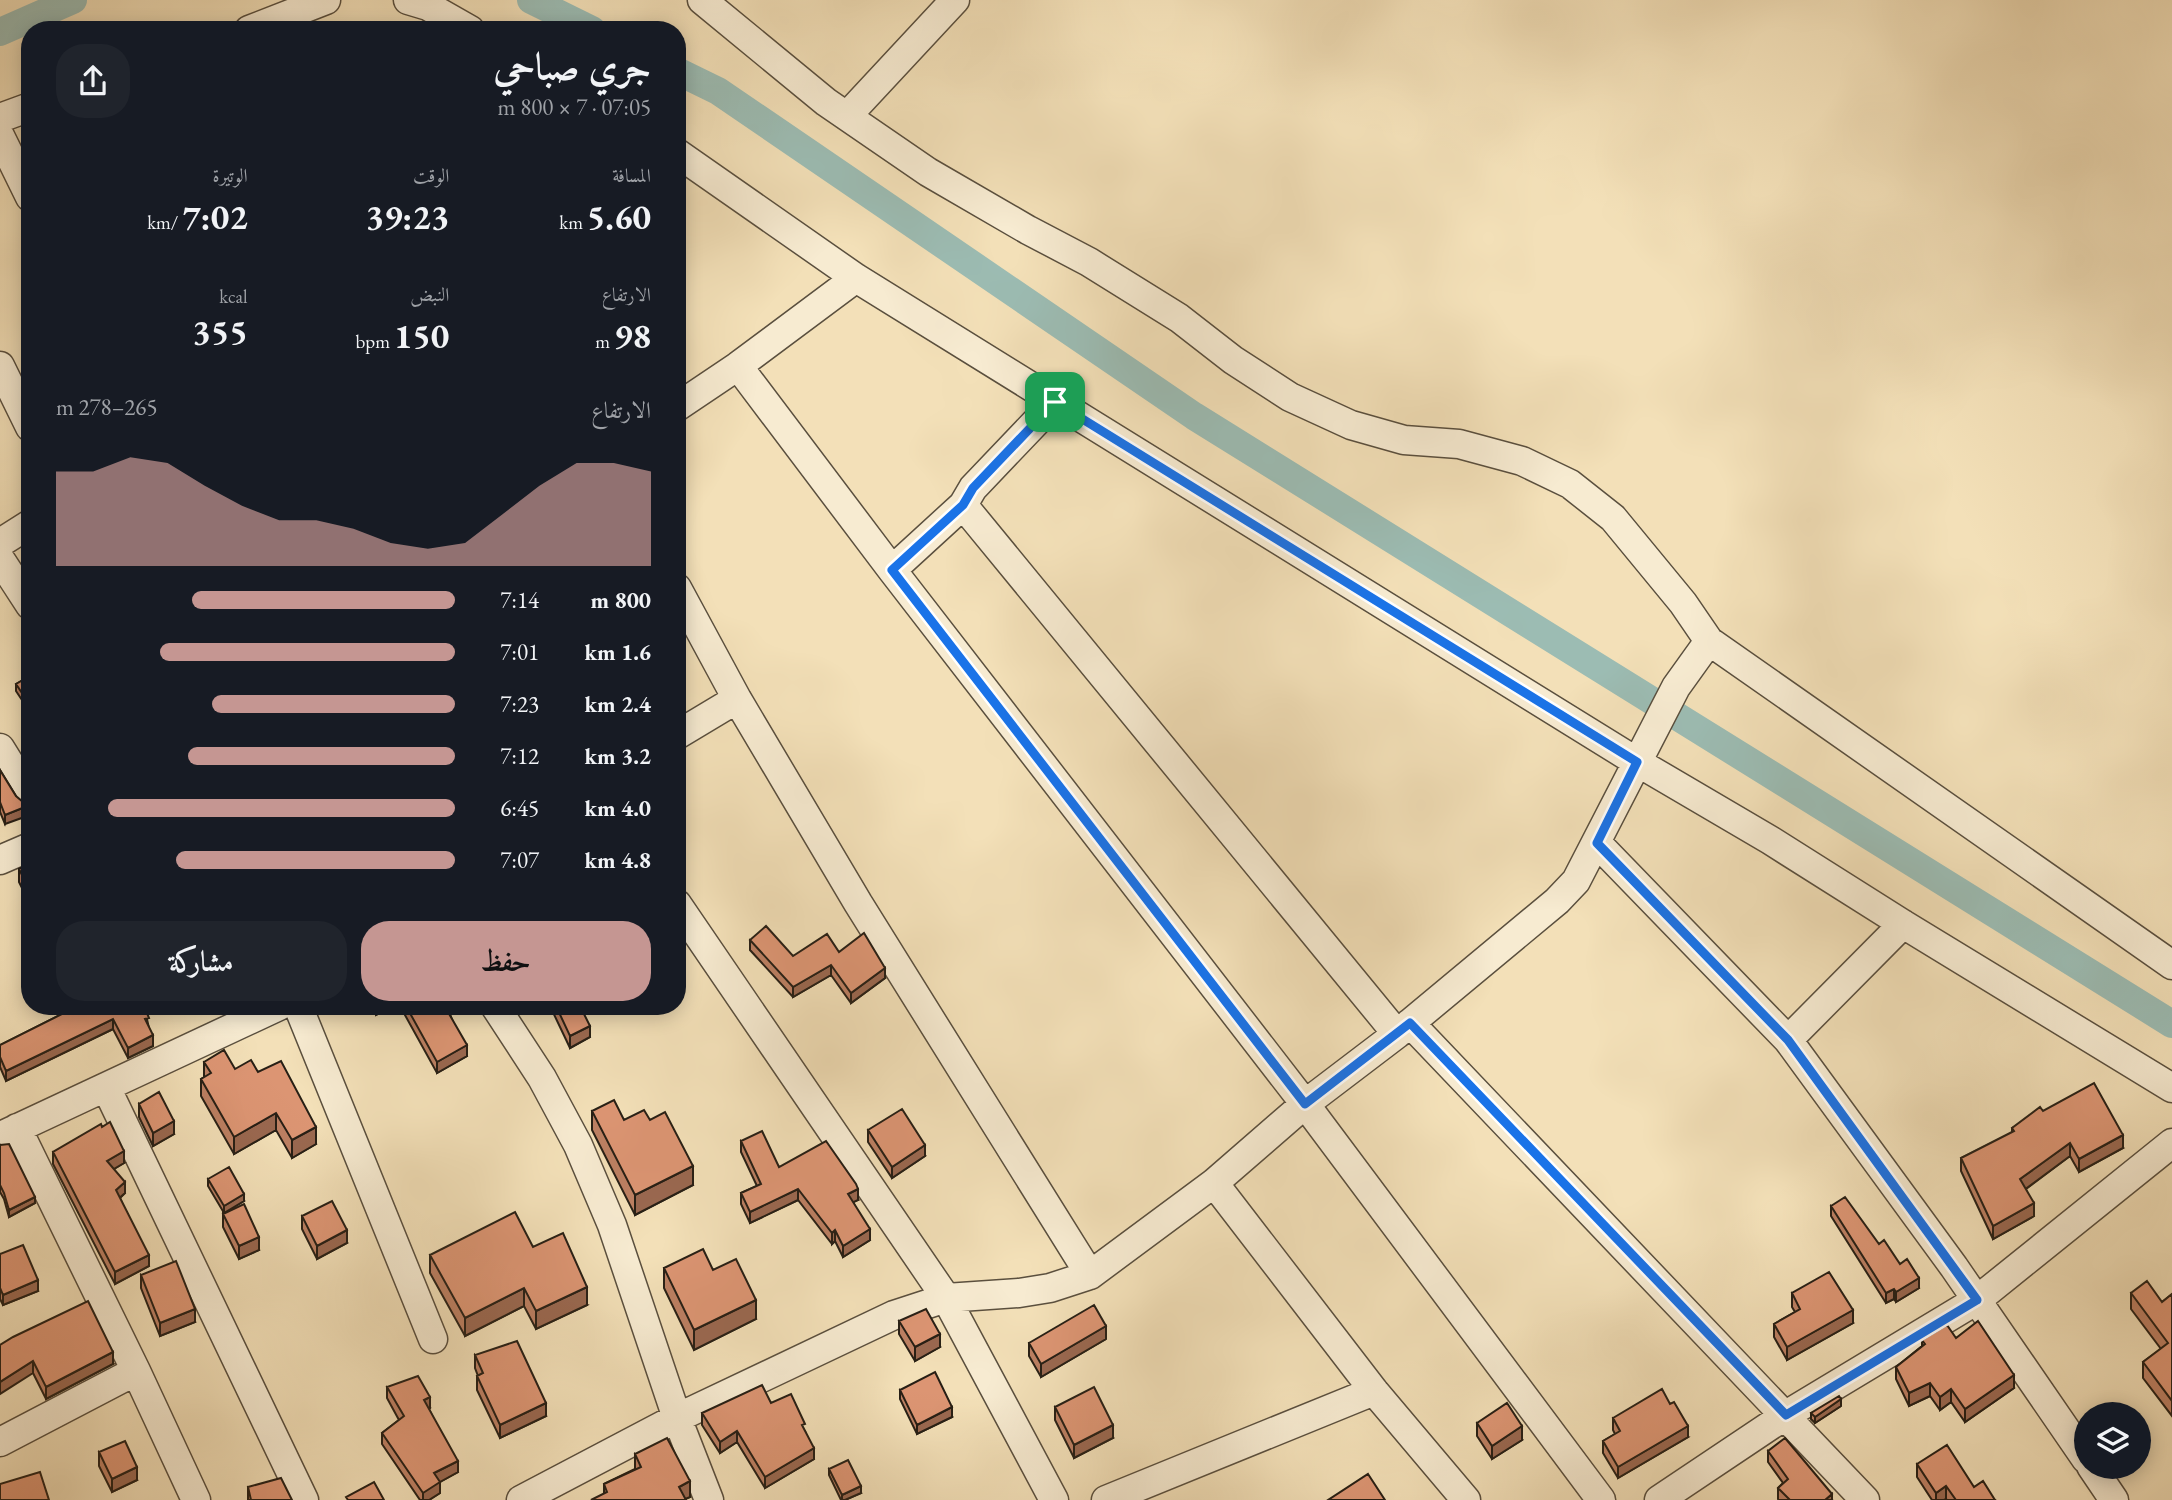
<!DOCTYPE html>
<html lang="ar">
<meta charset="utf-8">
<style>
:root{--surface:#171b24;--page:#20242c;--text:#f1f3f6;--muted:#9ea1a6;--accent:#c59692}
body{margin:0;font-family:"EB Garamond",Amiri,serif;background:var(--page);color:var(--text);direction:rtl;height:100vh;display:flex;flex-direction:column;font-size:26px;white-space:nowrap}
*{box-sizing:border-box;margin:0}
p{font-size:23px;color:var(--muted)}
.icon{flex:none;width:38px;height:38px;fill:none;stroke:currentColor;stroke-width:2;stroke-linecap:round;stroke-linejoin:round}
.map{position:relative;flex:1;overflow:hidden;direction:ltr}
.details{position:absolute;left:21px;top:21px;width:665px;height:994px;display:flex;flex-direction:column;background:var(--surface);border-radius:28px;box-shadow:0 4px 18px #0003;direction:rtl}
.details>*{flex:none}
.buttons{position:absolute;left:2074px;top:1402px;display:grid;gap:14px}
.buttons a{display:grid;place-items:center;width:77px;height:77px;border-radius:50%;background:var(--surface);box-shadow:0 4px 18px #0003;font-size:35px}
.pin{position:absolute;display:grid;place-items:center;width:60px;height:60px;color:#fff;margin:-30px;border-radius:14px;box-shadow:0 4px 10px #0006}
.round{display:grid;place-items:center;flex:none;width:74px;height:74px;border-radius:28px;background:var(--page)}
.summary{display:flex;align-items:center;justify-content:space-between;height:119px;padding:0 35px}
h1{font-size:38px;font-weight:700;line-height:52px}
.figures{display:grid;grid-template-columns:repeat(3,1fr);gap:10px;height:119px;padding:7px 35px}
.figures div{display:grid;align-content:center}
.figures b{font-size:35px;font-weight:700}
.figures small{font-size:19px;font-weight:400}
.figures p{font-size:19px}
.chart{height:196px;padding:14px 35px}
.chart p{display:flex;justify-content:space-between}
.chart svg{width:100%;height:126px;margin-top:7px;fill:var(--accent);opacity:.7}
.action{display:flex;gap:14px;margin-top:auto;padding:14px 35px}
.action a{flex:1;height:80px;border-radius:28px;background:var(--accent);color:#111;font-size:28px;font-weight:700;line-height:80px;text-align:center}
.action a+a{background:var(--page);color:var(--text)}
ul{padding:0 35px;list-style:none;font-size:23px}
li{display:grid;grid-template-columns:112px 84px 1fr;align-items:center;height:52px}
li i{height:18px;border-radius:9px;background:var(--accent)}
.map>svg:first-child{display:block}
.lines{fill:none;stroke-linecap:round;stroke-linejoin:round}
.canal{stroke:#9cbcb3;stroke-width:28}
.minor-casing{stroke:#5a4f3e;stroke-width:31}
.minor{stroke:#f7ebd1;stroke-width:28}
.wall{fill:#bd8063;stroke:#271f15;stroke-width:2}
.shaded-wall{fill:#9a6850;stroke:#271f15;stroke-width:2}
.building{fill:#dc9573;stroke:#271f15;stroke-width:2}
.route-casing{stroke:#fff;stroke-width:14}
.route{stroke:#1a73e8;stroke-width:9}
</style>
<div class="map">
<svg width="2172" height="1500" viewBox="0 0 2172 1500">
<rect width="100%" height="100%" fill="#f3e0b8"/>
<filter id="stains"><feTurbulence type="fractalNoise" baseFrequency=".00286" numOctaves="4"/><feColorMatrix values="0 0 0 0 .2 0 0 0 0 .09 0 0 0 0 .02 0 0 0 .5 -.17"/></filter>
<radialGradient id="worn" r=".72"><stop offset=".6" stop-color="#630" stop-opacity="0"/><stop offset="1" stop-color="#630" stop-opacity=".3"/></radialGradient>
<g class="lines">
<path class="canal" d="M531,0L592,30
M0,32L73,0
M677,71L718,91L1194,416L2172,1024"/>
<g class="minor-casing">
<path id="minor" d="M408,0L428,6L470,30
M702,0L826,102L928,172L1028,230L1089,262L1179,318L1233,360L1290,397L1351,425L1404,440L1459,444L1522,461L1570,484L1613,518L1683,603L1709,641
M249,30L326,0
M847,116L955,0
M0,118L30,107
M0,136L30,197
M677,153L856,278L1637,762L1770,840L1903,924L2172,1088
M0,366L30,427
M738,366L892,570L1305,1104L1601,1500
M677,407L738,366L856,278
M963,505L1397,1034
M0,543L30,524
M0,559L30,605
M892,570L963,505L973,488L1055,402
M677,588L737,699L858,903L1090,1275
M677,735L737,699
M0,748L30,796
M1597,843L1788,1040L1954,1267L2086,1459
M0,860L30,847
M677,904L946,1298L1054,1500
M298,1006L433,1339
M495,1006L542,1078L578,1145L612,1225L677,1418L709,1500
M1410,1023L1865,1500
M1788,1040L1903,924
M106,1087L304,1500
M17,1128L136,1371L196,1500
M3,1135L279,1006
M1214,1183L1374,1391L1466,1500
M0,1442L136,1371
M2091,1466L2114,1500
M521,1500L677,1418L894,1315L946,1298L1019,1293L1050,1288L1090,1275L1214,1183L1305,1104L1397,1034L1557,901L1576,881L1676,687L1709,641L2172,965
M1106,1500L1374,1391
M1659,1500L1786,1415L1977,1300L2172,1143"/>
</g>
<use href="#minor" class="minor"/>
</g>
<path class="wall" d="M30,676V712L16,691V684Z
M30,740V764L23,753V744Z
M0,770L16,796L5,824L0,812Z
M30,864V904L19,882V869Z
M750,940L793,956L839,952L885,978L851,1003L831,975L793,997L750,950Z
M66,1006H144L153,1046L128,1058L113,1029L6,1081L0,1067V1045L68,1011Z
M372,1006H394L376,1015Z
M400,1006H448L451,1017L467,1056L437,1073Z
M550,1006H580L590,1037L570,1048Z
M204,1062L235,1069L258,1072L316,1144L292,1158L276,1130L234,1154L201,1096V1079L204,1077Z
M139,1104L174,1134L153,1146L139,1117Z
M592,1111L624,1120H650L693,1185L635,1215L592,1130Z
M2043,1111L2123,1148L2079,1172L2070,1156L2026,1189L2034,1216L1993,1239L1961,1171V1158L2012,1133V1128Z
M868,1130L925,1156L892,1178L868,1142Z
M741,1141L779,1167L858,1200L853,1202L870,1240L843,1257L835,1241L832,1244L798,1200L750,1223L741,1204V1193L757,1186L741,1152Z
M0,1145L35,1203L9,1217L4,1199L0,1192Z
M53,1152L124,1163L114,1169L125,1193L120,1198L149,1266L115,1284L53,1164Z
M208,1179L244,1201L224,1213L208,1186Z
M1831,1206L1879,1244L1900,1264L1919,1288L1896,1302L1894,1299L1886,1303L1831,1216Z
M223,1214L259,1250L239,1259L223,1227Z
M302,1216L347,1243L317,1259L302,1229Z
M0,1254L38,1291L3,1305L0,1299Z
M430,1255L587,1305L536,1329L524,1306L465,1336L430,1273Z
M664,1268L713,1270L756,1319L694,1350L664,1288Z
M141,1275L195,1322L160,1336L141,1288Z
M1792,1293L1853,1323L1787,1360L1774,1337V1324L1795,1312L1792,1307Z
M2131,1293L2162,1302L2172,1294V1416L2143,1378V1362L2161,1349L2131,1309Z
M899,1321L940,1347L915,1361L899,1334Z
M1956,1338L2014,1388L1965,1422L1951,1402L1940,1410L1930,1396L1909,1406L1896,1379V1367L1922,1346V1340Z
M1106,1339L1041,1377L1029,1356V1343Z
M0,1345L113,1364L46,1399L33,1373Z
M475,1355L546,1416L500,1438L477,1390V1376H478L475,1368Z
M387,1387L430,1408L429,1409L458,1472L440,1482V1493L429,1500H420L382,1444V1433L399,1420L387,1398Z
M900,1390L952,1417L917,1434L900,1399Z
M771,1403L805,1431L814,1459L765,1488L737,1442L720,1453L702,1425V1413Z
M1841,1406L1815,1423L1811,1419V1413Z
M1055,1407L1113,1438L1074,1458L1055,1420Z
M1613,1418L1688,1437L1618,1478L1603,1453V1441L1615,1434L1613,1430Z
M1477,1423L1522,1440L1492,1459L1477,1436Z
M1768,1451L1832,1500H1779L1778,1499V1488L1783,1483L1768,1462Z
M99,1452L137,1480L112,1492L99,1466Z
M635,1454L690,1497L685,1499L604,1493V1484L635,1469Z
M1917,1464L1974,1487L1995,1500H1947L1946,1499L1944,1500H1932L1917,1477Z
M829,1469L861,1493L845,1500H841L829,1475Z
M248,1487L292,1500H248Z"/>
<path class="shaded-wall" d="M30,805V815L5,824V815Z
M831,965V975L793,997V987Z
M885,968V978L851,1003V993Z
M376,1006H394L376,1015Z
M113,1019V1029L6,1081V1071Z
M590,1026V1037L570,1048V1036Z
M153,1035V1046L128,1058V1048Z
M467,1045V1056L437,1073V1062Z
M276,1113V1130L234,1154V1137Z
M174,1121V1134L153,1146V1133Z
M316,1127V1144L292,1158V1140Z
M2123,1135V1148L2079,1172V1159Z
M2070,1143V1156L2020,1193V1179Z
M925,1145V1156L892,1178V1167Z
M124,1151V1163L107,1173V1161Z
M693,1166V1185L635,1215V1195Z
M125,1182V1193L116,1201V1190Z
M798,1189V1200L750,1223V1212Z
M858,1189V1200L848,1205V1194Z
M244,1194V1201L224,1213V1206Z
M35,1197V1203L9,1217V1210Z
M2034,1203V1216L1993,1239V1226Z
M870,1229V1240L843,1257V1246Z
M347,1230V1243L317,1259V1246Z
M835,1230V1241L832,1244V1233Z
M259,1237V1250L239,1259V1246Z
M149,1255V1266L115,1284V1272Z
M1919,1278V1288L1896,1302V1292Z
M38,1280V1291L3,1305V1295Z
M587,1287V1305L536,1329V1311Z
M524,1288V1306L465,1336V1318Z
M1894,1289V1299L1886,1303V1293Z
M756,1300V1319L694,1350V1330Z
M195,1309V1322L160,1336V1323Z
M1853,1310V1323L1787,1360V1347Z
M1106,1326V1339L1041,1377V1364Z
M940,1334V1347L915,1361V1347Z
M113,1352V1364L46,1399V1387Z
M33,1361V1373L0,1394V1382Z
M2014,1375V1388L1965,1422V1409Z
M1930,1383V1396L1909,1406V1393Z
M1951,1389V1402L1940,1410V1397Z
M430,1397V1408L424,1412V1400Z
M1841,1399V1406L1815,1423V1417Z
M546,1403V1416L500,1438V1425Z
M952,1407V1417L917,1434V1425Z
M1113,1425V1438L1074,1458V1445Z
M1522,1426V1440L1492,1459V1446Z
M1688,1426V1437L1618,1478V1467Z
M737,1431V1442L720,1453V1442Z
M814,1448V1459L765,1488V1477Z
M458,1461V1472L440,1482V1493L429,1500H423V1493L434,1473Z
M137,1467V1480L112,1492V1479Z
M690,1481V1497L683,1500L679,1487Z
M861,1486V1493L845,1500H842V1495Z
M1946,1486V1499L1944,1500H1936V1493Z
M1832,1494V1500H1825Z"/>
<path class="building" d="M30,676V705L16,684Z
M30,740V755L23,744Z
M0,770L16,796L23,802L30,803V805L5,815L0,802Z
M30,864V891L19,869Z
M766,926L793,956L827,934L839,952L864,933L885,968L851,993L831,965L793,987L750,940Z
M71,1006H144L149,1018L145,1019L153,1035L128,1048L113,1019L6,1071L0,1057V1045L72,1009Z
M406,1006H448L451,1011L448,1012L467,1045L437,1062Z
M556,1006H580L590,1026L570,1036Z
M224,1050L235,1069L251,1060L258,1072L281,1061L316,1127L292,1140L276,1113L234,1137L201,1079L211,1073L204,1062Z
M2094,1083L2123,1135L2079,1159L2070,1143L2020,1179L2034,1203L1993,1226L1961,1158L2014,1131L2012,1128L2040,1107L2043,1111Z
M159,1092L174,1121L153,1133L139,1104Z
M614,1100L624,1120L644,1110L650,1120L665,1112L693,1166L635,1195L592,1111Z
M902,1109L925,1145L892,1167L868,1130Z
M110,1122L124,1151L107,1161L125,1182L116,1190L149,1255L115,1272L53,1152L101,1124L102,1127Z
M762,1131L779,1167L826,1141L856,1184L858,1189L848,1194L870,1229L843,1246L835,1230L832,1233L798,1189L750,1212L741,1193L761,1184L741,1141Z
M9,1144L35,1197L9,1210L4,1193L0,1185V1145Z
M229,1167L244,1194L224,1206L208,1179Z
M1845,1197L1879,1244L1884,1240L1900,1264L1907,1259L1919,1278L1896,1292L1894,1289L1886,1293L1831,1206Z
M332,1201L347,1230L317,1246L302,1216Z
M244,1204L259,1237L239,1246L223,1214Z
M515,1212L533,1247L563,1233L587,1287L536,1311L524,1288L465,1318L430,1255Z
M23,1245L38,1280L3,1295L0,1288V1254Z
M703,1249L713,1270L736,1259L756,1300L694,1330L664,1268Z
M176,1261L195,1309L160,1323L141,1275Z
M1829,1272L1853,1310L1787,1347L1774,1324L1800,1309L1792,1293Z
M2147,1281L2162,1302L2172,1294V1401L2143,1362L2168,1343L2131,1293Z
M88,1301L113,1352L46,1387L33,1361L0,1382V1345L13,1337Z
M1094,1305L1106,1326L1041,1364L1029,1343Z
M926,1309L940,1334L915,1347L899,1321Z
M1978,1321L2014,1375L1965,1409L1951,1389L1940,1397L1930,1383L1909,1393L1896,1367L1925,1344L1922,1340L1947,1325L1956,1338Z
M517,1341L546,1403L500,1425L477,1376L483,1373L475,1355Z
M935,1372L952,1407L917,1425L900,1390Z
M418,1376L430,1397L424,1400L458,1461L434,1473L440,1482L423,1493L382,1433L404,1416L387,1387Z
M762,1385L771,1403L791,1394L805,1424L802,1425L814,1448L765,1477L737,1431L720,1442L702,1413Z
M1094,1387L1113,1425L1074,1445L1055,1407Z
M1662,1389L1670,1404L1674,1402L1688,1426L1618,1467L1603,1441L1620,1431L1613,1418Z
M1839,1396L1841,1399L1815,1417L1811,1413Z
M1507,1403L1522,1426L1492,1446L1477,1423Z
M667,1438L690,1481L679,1487L686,1500H591L607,1492L604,1484L641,1467L635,1454Z
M1785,1438L1832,1494L1825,1500H1790L1778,1488L1788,1479L1768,1451Z
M125,1441L137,1467L112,1479L99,1452Z
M1947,1445L1974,1487L1983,1481L1995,1500H1956L1946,1486L1936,1493L1917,1464Z
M848,1460L861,1486L842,1495L829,1469Z
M40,1472L49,1500H0V1484Z
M1368,1474L1385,1500H1328Z
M281,1478L292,1500H251L248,1487Z
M374,1482L384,1500H348L346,1497Z"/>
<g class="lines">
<g class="route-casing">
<path id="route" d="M1055,402L1637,762L1597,843L1788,1040L1977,1300L1786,1415L1410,1023L1305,1104L892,570L963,505L973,488Z"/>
</g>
<use href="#route" class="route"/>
</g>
<rect width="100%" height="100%" filter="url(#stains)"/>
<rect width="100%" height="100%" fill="url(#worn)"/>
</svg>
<div class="buttons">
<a><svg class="icon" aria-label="layers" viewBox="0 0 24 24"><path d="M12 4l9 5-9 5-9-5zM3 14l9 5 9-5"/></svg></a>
</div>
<div class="pin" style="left:1055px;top:402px;background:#1e9e55"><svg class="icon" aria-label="arrive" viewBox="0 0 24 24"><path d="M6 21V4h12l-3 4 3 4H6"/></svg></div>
<section class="details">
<div class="summary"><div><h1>جري صباحي</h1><p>07:05 · 7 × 800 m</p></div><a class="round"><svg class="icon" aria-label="share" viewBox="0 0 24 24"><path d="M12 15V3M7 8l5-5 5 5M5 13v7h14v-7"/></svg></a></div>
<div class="figures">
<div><p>المسافة</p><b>5.60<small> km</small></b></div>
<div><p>الوقت</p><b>39:23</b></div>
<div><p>الوتيرة</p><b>7:02<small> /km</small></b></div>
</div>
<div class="figures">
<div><p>الارتفاع</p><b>98<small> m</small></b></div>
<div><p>النبض</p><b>150<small> bpm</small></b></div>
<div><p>kcal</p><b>355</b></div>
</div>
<div class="chart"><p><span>الارتفاع</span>265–278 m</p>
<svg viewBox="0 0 160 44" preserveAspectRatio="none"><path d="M0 44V11L10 11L20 6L30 8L40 16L50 23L60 28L70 28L80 31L90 36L100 38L110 36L120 26L130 16L140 8L150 8L160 11V44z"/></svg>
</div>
<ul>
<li><b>800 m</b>7:14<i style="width:66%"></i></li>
<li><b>1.6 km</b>7:01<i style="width:74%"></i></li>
<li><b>2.4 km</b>7:23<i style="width:61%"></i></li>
<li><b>3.2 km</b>7:12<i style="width:67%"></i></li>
<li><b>4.0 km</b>6:45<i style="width:87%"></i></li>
<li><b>4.8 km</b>7:07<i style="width:70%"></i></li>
</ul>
<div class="action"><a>حفظ</a><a>مشاركة</a></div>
</section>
</div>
